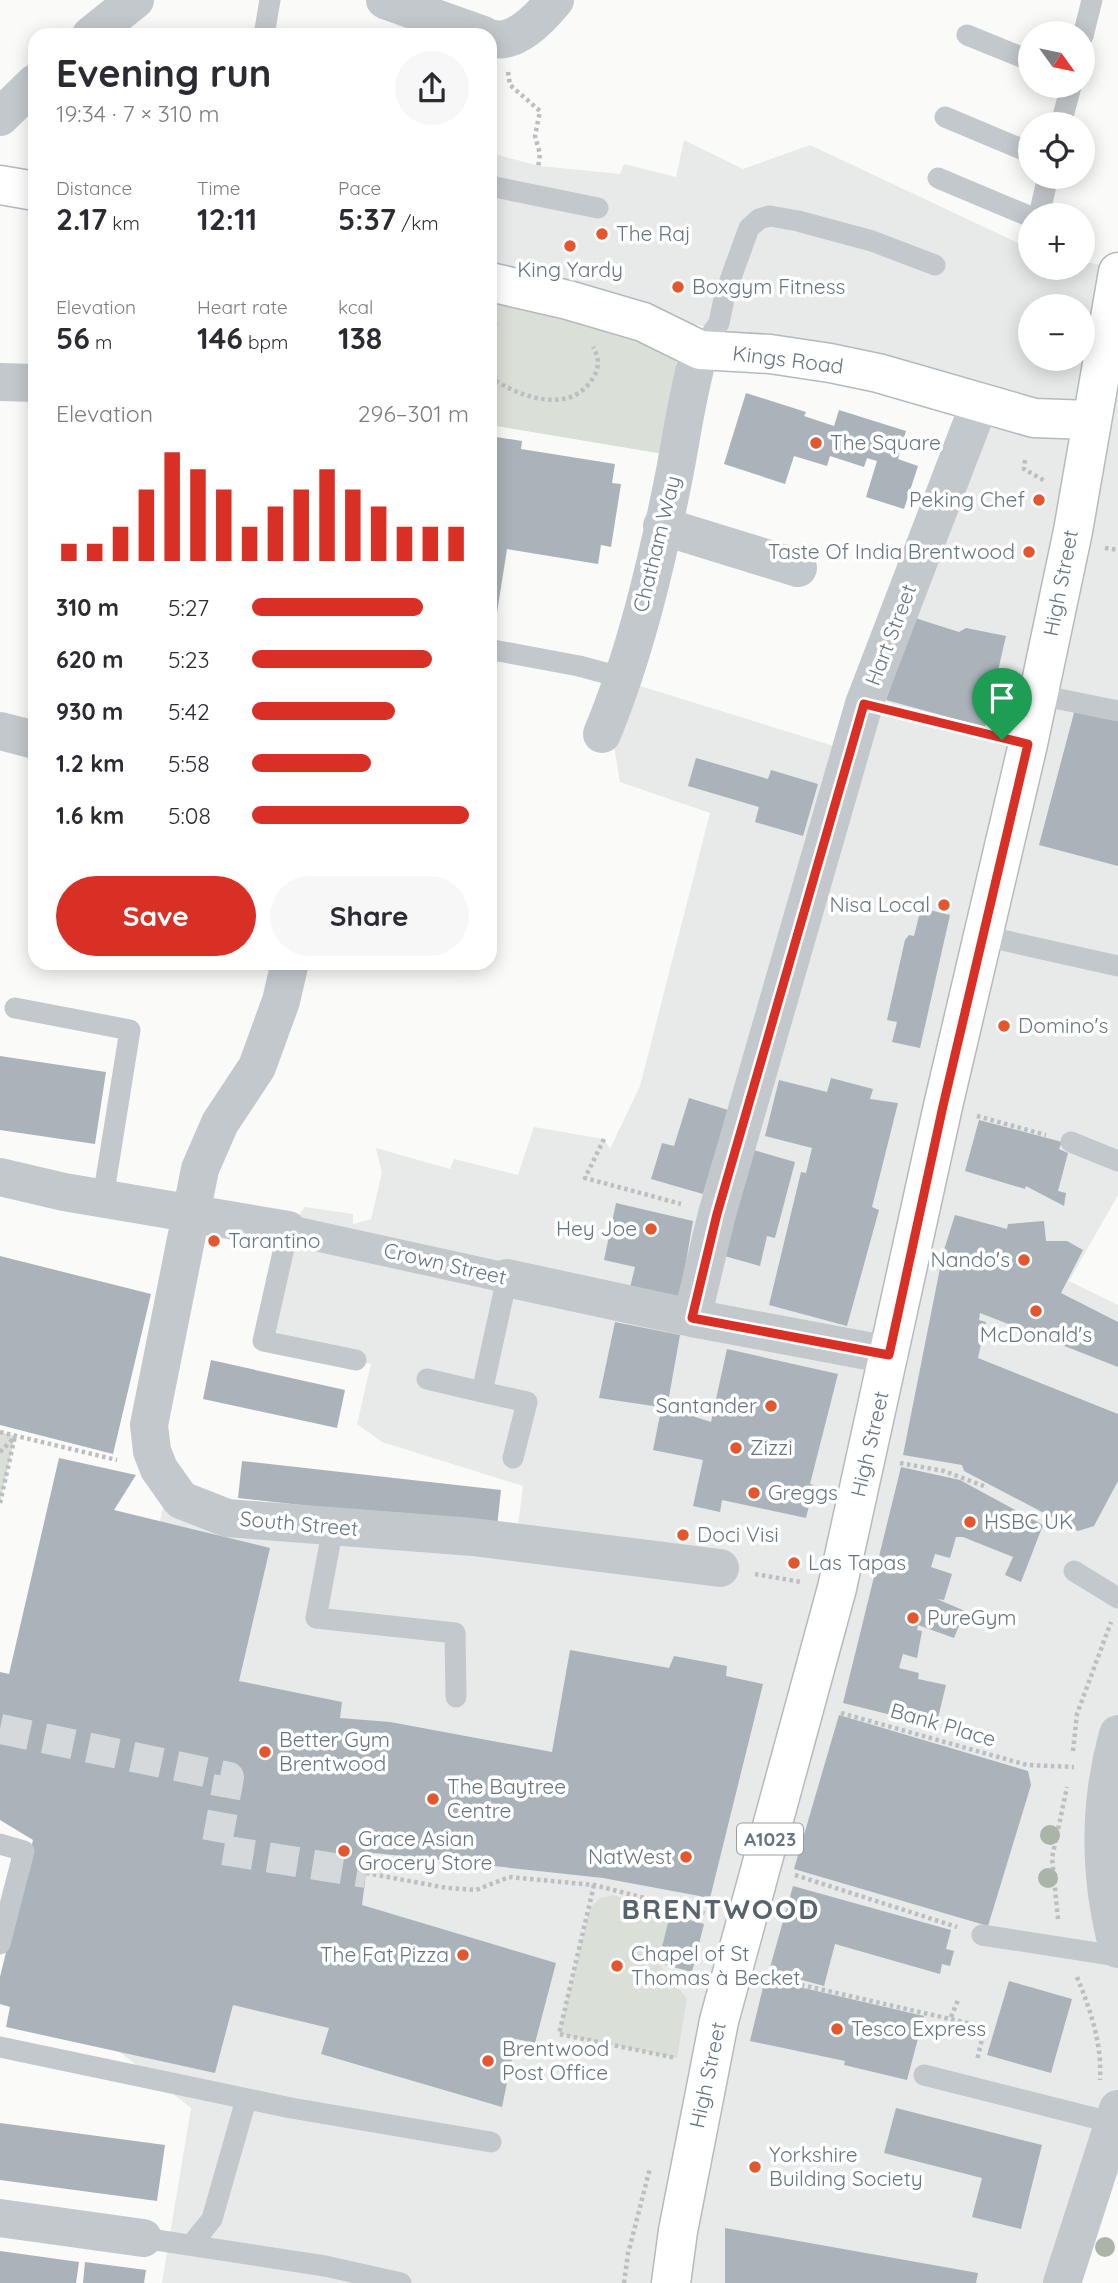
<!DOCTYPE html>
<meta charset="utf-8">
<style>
:root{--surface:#fff;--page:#f7f7f7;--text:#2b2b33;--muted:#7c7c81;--accent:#d93025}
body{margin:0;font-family:Quicksand,sans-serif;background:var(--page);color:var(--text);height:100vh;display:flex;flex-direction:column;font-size:26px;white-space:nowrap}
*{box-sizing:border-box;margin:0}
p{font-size:23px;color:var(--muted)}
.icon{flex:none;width:38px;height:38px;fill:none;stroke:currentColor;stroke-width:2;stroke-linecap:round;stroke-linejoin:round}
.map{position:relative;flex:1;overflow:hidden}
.panel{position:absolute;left:28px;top:28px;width:469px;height:942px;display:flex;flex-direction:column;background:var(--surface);border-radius:21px;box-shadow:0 4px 18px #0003}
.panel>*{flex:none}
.needle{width:46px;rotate:123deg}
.tools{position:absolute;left:1018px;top:21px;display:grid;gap:14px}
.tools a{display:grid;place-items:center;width:77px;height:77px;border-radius:50%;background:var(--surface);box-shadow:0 4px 18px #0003;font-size:35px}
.pin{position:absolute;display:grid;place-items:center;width:60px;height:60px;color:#fff;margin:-72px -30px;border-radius:50% 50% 50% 0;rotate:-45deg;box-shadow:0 0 7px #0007}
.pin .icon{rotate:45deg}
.round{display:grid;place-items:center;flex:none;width:74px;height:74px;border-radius:37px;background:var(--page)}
.summary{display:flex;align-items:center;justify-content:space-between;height:119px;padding:0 28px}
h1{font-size:38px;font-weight:700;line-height:52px}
.stats{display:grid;grid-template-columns:repeat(3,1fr);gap:10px;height:119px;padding:7px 28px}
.stats div{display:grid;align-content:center}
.stats b{font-size:30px;font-weight:700}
.stats small{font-size:19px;font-weight:400}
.stats p{font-size:19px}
.chart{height:196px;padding:14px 28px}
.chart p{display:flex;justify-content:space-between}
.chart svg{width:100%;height:126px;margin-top:7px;stroke:var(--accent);stroke-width:6}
.primary-button{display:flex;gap:14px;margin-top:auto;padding:14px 28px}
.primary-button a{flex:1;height:80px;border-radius:42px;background:var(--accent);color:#fff;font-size:28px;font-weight:700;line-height:80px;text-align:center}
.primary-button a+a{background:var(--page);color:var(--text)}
ul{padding:0 28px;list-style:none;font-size:23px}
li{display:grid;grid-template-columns:112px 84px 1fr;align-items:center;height:52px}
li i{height:18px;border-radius:9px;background:var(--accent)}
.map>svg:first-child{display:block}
.built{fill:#e8e9e9;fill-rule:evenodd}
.green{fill:#dadfd7}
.building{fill:#aab3b9}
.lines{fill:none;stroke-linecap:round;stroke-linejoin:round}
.pedestrian-tunnel{stroke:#d5d9db;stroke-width:30;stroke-dasharray:30 15;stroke-linecap:butt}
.secondary-casing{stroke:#b3babf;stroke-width:41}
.primary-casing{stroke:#b5babe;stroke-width:41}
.path{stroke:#bbbfc2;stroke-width:4.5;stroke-dasharray:3.5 3.5;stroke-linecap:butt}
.service{stroke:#c3c8cc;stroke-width:21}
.pedestrian{stroke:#c3c8cc;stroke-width:30}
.minor{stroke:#c3c8cc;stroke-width:38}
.tertiary{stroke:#c3c8cc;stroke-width:38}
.secondary{stroke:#fff;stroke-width:38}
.primary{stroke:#fff;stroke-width:38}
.tree{fill:#aab4a7}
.route-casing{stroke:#fff;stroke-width:14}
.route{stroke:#d93025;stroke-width:9}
.poi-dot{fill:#e4572e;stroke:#fff;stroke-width:2.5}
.labels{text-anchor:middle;stroke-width:7;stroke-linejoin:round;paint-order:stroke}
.shield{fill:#fff;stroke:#939fa8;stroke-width:2}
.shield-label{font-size:19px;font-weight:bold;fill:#657683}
.poi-label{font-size:21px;fill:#657683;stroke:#fff;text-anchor:start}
.street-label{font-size:21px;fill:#657683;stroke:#fff}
.district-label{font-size:28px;font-weight:bold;letter-spacing:2px;fill:#57646e;stroke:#fff}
</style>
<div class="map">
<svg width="1118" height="2283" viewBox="0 0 1118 2283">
<rect width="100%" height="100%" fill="#fafaf8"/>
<path class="built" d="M684,140L743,169L810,145L1031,249V268H1083V261L1118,270V1195L1069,1281L1118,1305V2109L1062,2283H162L191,2108L53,2000L166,1494L516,1542L523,1486L382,1442L357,1424L371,1364L263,1341L276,1243L305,1207L353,1214V1224L371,1219L382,1173L376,1148L450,1169L454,1159L518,1175L534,1127L604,1139L610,1149L640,1086L710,813L620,782L614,746L624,681L850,751L980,402L830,363L717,329L490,282V153L540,166L620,174L624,164L676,177ZM1031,306H1083V359H1031Z"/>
<path class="green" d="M490,282L628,329L676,360L683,434L681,457L490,425Z
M0,1432L15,1436L0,1503Z
M613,1895L704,1924L671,1916L658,1963L687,1999L677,2058L559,2034L590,1908L600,1898Z"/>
<path class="building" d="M746,393L806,412L804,416L834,426L839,410L906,431L898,459L918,466L904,509L866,497L877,461L867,458L864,467L830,456L827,466L794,456L785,484L724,464Z
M490,436L522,441L521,449L615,464L612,483L621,484L611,547L601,545L598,564L507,549L490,657Z
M915,618L959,632L966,628L1006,636L985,727L886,700Z
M1075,709L1118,720V866L1039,845Z
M696,758L768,779L771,770L818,784L803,836L755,822L759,807L688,786Z
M921,908L950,915L920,1048L892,1042L897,1022L887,1020L905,940L909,935L914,936Z
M0,1056L106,1072L95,1144L0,1130Z
M831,1078L873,1089L870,1099L898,1103L872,1207L879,1210L847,1326L769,1305L801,1172L806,1173L812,1148L765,1136L779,1080L827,1092Z
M689,1098L728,1110L703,1194L651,1179L662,1143L674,1146Z
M979,1120L1062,1142L1059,1149L1068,1153L1058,1191L1066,1193L1064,1206L1026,1186L1025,1189L965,1171Z
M750,1149L795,1162L775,1238L767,1236L760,1266L721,1255Z
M616,1203L693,1221L679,1303L629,1292L635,1267L604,1260Z
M955,1215L1007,1229L1008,1224L1044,1221L1046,1241H1067L1083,1250L1061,1293L1118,1322V1367L980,1313L979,1320L986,1322L978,1358L1118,1414V1481L1094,1526L1078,1531L964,1471L962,1465L903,1455L943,1253Z
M0,1256L151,1294L113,1454L0,1425Z
M615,1322L680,1335L667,1408L599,1398Z
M727,1349L838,1374L810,1484L814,1485L806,1518L722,1500L720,1512L693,1506L703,1460L653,1450L660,1415L667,1408L711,1422Z
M211,1360L345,1390L337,1428L203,1399Z
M59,1458L136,1475L114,1510L270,1548L239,1681L342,1702L340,1718L390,1722L552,1752L570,1650L669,1668L674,1656L727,1666L726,1676L763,1684L710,1898L603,1878L374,1853L366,1873L362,1905L556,1963L535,2043L516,2039L502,2107L321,2054L329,2028L233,2005L215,2073L6,2027L10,2007L0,2004V1977L33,1840L0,1820V1672L9,1674Z
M242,1461L501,1490L497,1527L238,1498Z
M901,1467L960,1480L1043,1525L1021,1582L1005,1575L1013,1557L963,1537H956L950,1558L935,1554L931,1567L952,1574L944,1600L937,1599L965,1611L954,1638L918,1625L917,1630L922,1631L917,1658L903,1654L899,1668L919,1673L918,1679L946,1685L936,1726L843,1703Z
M839,1715L1028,1771L1031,1785L988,1926L794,1869Z
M793,1886L951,1930L946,1949L954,1951L950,1966L942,1964L940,1974L835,1944L824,1986L769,1971Z
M670,1915L704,1924L692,1972L658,1963Z
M765,1979L924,2016L907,2080L844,2065L845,2061L750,2041Z
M1009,1981L1072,1999L1051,2073L987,2055Z
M896,2108L1042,2145L1021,2229L972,2217L982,2178L884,2153Z
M0,2123L165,2145L157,2201L0,2180Z
M725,2228L978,2273L976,2283H725Z
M0,2251L79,2262L76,2283H0Z
M85,2262L146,2270L144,2283H83Z"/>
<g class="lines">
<path class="pedestrian-tunnel" d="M0,1729L229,1777L216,1849L366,1873"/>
<g class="secondary-casing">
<path id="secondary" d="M0,185L35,191
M490,282L568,300L643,322L700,350L770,354L830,363L878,373L1034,418L1090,420"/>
</g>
<g class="primary-casing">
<path id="primary" d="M671,2283L678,2231L719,2021L837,1588L943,1106L1028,744L1073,531L1118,272"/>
</g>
<path class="path" d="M508,72L510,85L540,111L535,136L540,154L538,168
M490,331L498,321
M490,377C519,397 570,416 593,378C600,367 599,357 593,347
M1025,460L1024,469L1045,481
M1105,548L1118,550
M900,714L993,738
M977,1116L1046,1135
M604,1139L585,1178L681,1204
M0,1432L117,1460
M0,1452L15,1437
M900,1463L944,1471L984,1486
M0,1503L15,1436
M755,1574L801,1582
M841,1713L1027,1765L1074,1767
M1073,1751L1077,1714L1111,1622
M366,1873L447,1888L476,1890L509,1877L594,1885L711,1915
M795,1875L957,1927
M594,1885L559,2034L676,2058
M1058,1919L1052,1858L1067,1787
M767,1977L985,2027L977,2060
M1077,1977C1091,2011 1102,2044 1100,2080
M951,2017L958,2000
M624,2283L628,2254L650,2168"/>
<path class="service" d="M264,35L270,0
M967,35L1031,61
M1083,36L1092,0
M945,117L1031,153
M1061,124L1071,86
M938,178L1031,217
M490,186L598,208
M1039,215L1048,177
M700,350L719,323L725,294L749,228L759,219L770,216L798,221L872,241L935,265
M493,650L579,666L624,678
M1039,695L1118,711
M984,936L1118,966
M15,1008L130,1030L103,1198
M1071,1142L1118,1161
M288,1230L263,1341L356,1360
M427,1379L482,1392L507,1278
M482,1392L527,1402L513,1458
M333,1527L316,1618L455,1633L456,1697
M1074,1571L1118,1598
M0,1844L24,1851L0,1944
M982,1935L1118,1956
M0,2047L291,2108L491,2142
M924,2075L1114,2123
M143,2238L325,2266L401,2283
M191,2245L212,2219L246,2100"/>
<path class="pedestrian" d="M288,1230L507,1278"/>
<path class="minor" d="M385,0L483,35
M91,35L135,0
M490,38C515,46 540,18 555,0
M0,117L35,83
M0,382L35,383
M662,526L798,568
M0,731L35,740
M602,734C635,654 656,566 673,481C682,437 687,393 700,350
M290,962L281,1001L257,1067L220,1123L200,1169L149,1425L152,1451L159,1469L181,1500L227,1518L473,1537L720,1568
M0,1177L64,1192L288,1230
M507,1278L692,1318L889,1355
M692,1318L717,1214L864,704L980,402
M0,2218L143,2238"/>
<path class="tertiary" d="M1118,1734C1098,1806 1099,1877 1118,1949
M1062,2283L1118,2109"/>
<use href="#secondary" class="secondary"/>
<use href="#primary" class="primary"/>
</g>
<g class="tree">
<circle cx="1050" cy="1835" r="10"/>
<circle cx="1048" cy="1878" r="10"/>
<circle cx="1105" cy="2247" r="10"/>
</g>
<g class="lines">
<g class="route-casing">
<path id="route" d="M864,704L1028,744L943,1106L889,1355L692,1318L717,1214Z"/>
</g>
<use href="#route" class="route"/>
</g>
<g class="poi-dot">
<circle cx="602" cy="234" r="7"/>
<circle cx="570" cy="246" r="7"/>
<circle cx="678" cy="287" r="7"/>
<circle cx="816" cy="443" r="7"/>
<circle cx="1039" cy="500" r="7"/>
<circle cx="1029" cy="552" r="7"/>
<circle cx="944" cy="905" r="7"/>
<circle cx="1004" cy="1026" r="7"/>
<circle cx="651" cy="1229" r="7"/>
<circle cx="214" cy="1241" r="7"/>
<circle cx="1024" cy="1260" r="7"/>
<circle cx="1036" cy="1311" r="7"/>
<circle cx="771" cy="1406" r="7"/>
<circle cx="736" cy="1448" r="7"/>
<circle cx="754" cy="1493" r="7"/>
<circle cx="970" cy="1522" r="7"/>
<circle cx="683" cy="1535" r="7"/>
<circle cx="794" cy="1563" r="7"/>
<circle cx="913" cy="1618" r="7"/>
<circle cx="265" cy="1752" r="7"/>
<circle cx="433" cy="1799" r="7"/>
<circle cx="344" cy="1851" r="7"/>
<circle cx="686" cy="1857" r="7"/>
<circle cx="463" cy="1955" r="7"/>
<circle cx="617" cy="1966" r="7"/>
<circle cx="837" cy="2029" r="7"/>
<circle cx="488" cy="2061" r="7"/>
<circle cx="755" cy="2167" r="7"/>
</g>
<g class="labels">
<rect class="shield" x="737" y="1823.5" width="66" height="31" rx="5"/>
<g class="shield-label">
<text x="770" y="1846">A1023</text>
</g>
<g class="poi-label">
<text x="616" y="241">The Raj</text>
<text x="570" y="277" text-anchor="middle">King Yardy</text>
<text x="692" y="294">Boxgym Fitness</text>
<text x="830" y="450">The Square</text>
<text x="1025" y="507" text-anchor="end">Peking Chef</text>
<text x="1015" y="559" text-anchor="end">Taste Of India Brentwood</text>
<text x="930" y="912" text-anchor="end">Nisa Local</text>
<text x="1018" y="1033">Domino's</text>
<text x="637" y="1236" text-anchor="end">Hey Joe</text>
<text x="228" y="1248">Tarantino</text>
<text x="1010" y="1267" text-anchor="end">Nando's</text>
<text x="1036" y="1342" text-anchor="middle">McDonald's</text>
<text x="757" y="1413" text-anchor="end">Santander</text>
<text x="750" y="1455">Zizzi</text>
<text x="768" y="1500">Greggs</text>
<text x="984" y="1529">HSBC UK</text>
<text x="697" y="1542">Doci Visi</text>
<text x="808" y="1570">Las Tapas</text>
<text x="927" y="1625">PureGym</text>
<text x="279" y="1747">Better Gym<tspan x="279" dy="24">Brentwood</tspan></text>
<text x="447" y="1794">The Baytree<tspan x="447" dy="24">Centre</tspan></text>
<text x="358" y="1846">Grace Asian<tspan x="358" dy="24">Grocery Store</tspan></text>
<text x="672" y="1864" text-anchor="end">NatWest</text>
<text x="631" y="1961">Chapel of St<tspan x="631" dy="24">Thomas à Becket</tspan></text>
<text x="449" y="1962" text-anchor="end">The Fat Pizza</text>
<text x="851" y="2036">Tesco Express</text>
<text x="502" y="2056">Brentwood<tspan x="502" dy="24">Post Office</tspan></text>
<text x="769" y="2162">Yorkshire<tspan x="769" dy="24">Building Society</tspan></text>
</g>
<g class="street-label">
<text transform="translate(788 360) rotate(7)" y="7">Kings Road</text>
<text transform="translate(657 544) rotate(-76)" y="7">Chatham Way</text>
<text transform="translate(1061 583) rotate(-79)" y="7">High Street</text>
<text transform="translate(891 635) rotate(-69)" y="7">Hart Street</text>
<text transform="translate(445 1264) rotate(13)" y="7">Crown Street</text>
<text transform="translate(870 1444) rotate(-77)" y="7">High Street</text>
<text transform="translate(299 1524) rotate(5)" y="7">South Street</text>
<text transform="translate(943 1725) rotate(16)" y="7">Bank Place</text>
<text transform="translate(708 2075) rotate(-78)" y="7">High Street</text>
</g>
<g class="district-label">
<text x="721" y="1919">BRENTWOOD</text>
</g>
</g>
</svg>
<div class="tools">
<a><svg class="needle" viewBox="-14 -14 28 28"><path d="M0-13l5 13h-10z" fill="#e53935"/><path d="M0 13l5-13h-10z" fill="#7c7c81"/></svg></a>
<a><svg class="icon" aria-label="locate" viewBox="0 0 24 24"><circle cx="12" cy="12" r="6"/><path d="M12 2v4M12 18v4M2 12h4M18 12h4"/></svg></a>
<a>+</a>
<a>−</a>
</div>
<div class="pin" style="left:1002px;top:740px;background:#1e9e55"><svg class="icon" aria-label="arrive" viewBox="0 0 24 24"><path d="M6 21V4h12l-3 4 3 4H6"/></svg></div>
<section class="panel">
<div class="summary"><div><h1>Evening run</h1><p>19:34 · 7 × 310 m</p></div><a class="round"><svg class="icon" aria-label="share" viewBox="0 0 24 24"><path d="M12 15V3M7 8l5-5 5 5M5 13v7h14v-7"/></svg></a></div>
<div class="stats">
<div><p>Distance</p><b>2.17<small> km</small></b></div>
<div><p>Time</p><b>12:11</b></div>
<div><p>Pace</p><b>5:37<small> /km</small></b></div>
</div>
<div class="stats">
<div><p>Elevation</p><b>56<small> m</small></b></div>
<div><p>Heart rate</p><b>146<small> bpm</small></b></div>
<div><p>kcal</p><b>138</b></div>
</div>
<div class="chart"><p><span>Elevation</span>296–301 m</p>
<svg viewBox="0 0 160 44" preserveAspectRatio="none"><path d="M5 44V38M15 44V38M25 44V32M35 44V19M45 44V6M55 44V12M65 44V19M75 44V32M85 44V25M95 44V19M105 44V12M115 44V19M125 44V25M135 44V32M145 44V32M155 44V32"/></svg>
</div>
<ul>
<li><b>310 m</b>5:27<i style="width:79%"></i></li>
<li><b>620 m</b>5:23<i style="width:83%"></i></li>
<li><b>930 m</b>5:42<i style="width:66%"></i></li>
<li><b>1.2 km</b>5:58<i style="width:55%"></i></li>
<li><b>1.6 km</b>5:08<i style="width:100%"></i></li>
</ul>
<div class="primary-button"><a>Save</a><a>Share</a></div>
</section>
</div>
